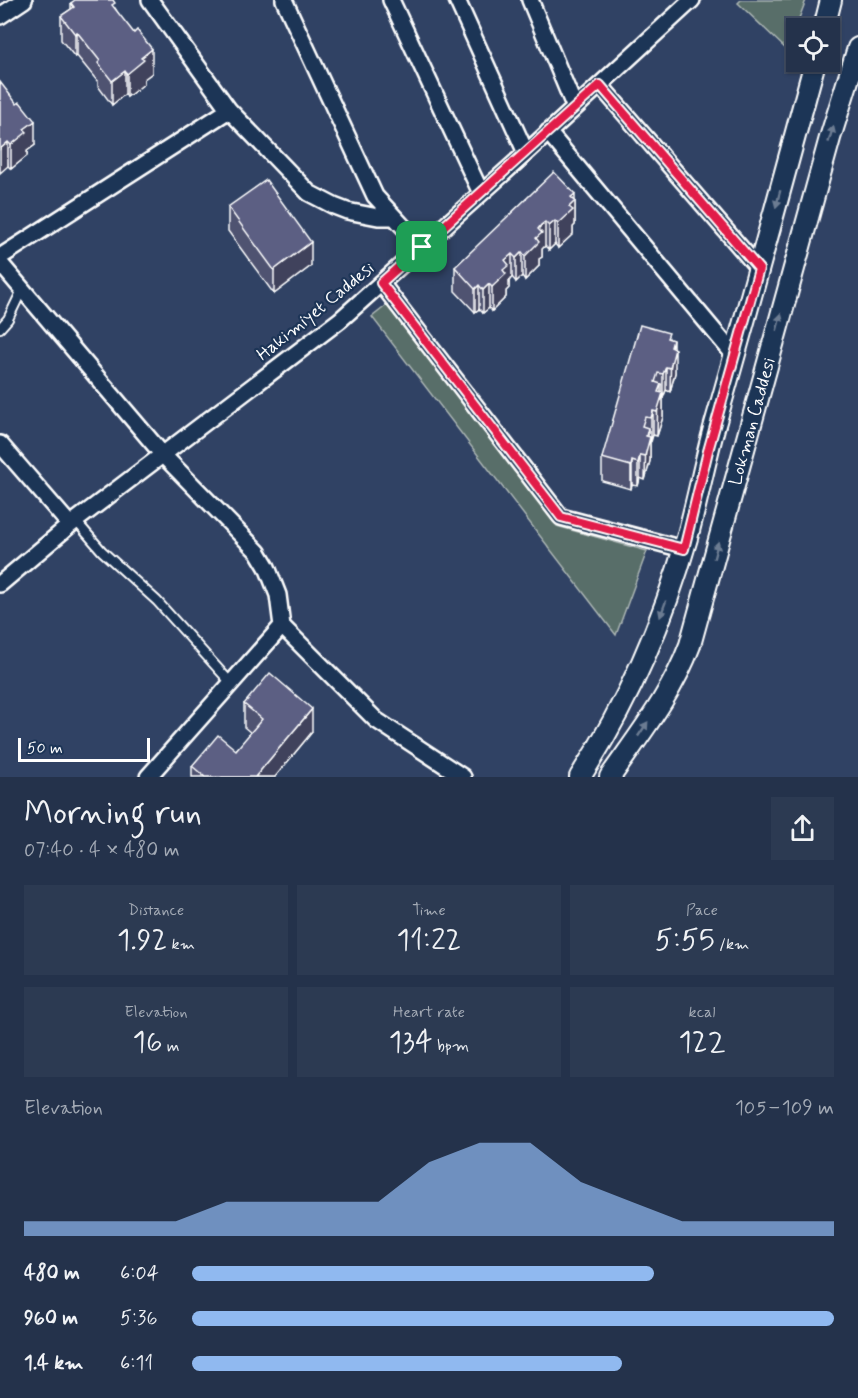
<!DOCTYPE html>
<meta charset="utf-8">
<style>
:root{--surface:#24324b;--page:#2c3a52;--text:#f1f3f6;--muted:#a3aab5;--line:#414d63;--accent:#90b9f0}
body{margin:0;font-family:Mynerve,sans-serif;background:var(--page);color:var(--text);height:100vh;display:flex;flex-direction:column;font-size:22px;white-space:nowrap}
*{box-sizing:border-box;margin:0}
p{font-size:20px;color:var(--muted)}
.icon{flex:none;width:33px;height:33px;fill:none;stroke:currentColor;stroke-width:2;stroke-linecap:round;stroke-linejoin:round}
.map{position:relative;height:777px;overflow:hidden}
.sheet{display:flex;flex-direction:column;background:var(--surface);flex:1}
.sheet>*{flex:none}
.fabs{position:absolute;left:786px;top:18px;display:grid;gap:12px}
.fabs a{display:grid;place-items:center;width:54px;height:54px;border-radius:0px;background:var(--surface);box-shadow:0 2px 4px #0004,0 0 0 2px var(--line);font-size:30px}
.scale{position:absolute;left:18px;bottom:15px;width:132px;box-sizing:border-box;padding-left:6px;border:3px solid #fff;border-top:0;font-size:16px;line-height:21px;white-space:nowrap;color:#fff;-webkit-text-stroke:4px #1d3557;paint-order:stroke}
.pin{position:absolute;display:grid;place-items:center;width:51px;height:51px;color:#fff;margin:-26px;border-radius:12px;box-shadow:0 3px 9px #0006}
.round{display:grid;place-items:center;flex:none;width:63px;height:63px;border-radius:0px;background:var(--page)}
.summary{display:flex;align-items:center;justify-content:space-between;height:102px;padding:0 24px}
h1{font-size:33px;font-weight:600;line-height:45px}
.stats{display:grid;grid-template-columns:repeat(3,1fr);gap:9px;height:102px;padding:6px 24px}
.stats div{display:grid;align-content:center;border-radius:0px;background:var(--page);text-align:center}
.stats b{font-size:30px;font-weight:600}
.stats small{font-size:16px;font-weight:400}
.stats p{font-size:16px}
.chart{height:168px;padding:12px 24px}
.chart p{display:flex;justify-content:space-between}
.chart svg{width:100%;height:108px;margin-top:6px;fill:var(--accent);opacity:.7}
ul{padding:0 24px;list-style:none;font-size:20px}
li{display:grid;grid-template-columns:96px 72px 1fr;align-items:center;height:45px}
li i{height:15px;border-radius:8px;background:var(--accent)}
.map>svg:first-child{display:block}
.green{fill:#586e69;stroke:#acb6b4;stroke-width:1.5}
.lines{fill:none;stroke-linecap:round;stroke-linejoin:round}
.service-casing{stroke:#fff;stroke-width:12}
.minor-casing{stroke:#fff;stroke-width:20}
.tertiary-casing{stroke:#fff;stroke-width:24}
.service{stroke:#1d3557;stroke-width:8}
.minor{stroke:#1d3557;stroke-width:15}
.tertiary{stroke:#1d3557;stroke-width:20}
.wall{fill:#4f5271;stroke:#fff;stroke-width:1.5}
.shaded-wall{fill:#40425c;stroke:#fff;stroke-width:1.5}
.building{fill:#5c5f83;stroke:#fff;stroke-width:1.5}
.oneway{fill:#6c7c92}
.route-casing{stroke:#fff;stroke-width:12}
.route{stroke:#e11d48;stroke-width:8}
.labels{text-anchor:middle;stroke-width:4.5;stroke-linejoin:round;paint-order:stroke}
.street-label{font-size:18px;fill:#fff;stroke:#1d3557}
</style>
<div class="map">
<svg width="858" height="777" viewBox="0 0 858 777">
<rect width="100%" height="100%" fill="#304264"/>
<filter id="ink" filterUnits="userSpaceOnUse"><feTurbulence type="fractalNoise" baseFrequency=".0167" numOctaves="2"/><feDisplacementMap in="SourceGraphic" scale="12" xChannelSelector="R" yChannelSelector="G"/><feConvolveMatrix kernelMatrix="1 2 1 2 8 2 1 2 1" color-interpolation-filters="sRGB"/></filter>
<g filter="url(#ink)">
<path class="green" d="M741,0H806L787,50L738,3Z
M387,305L557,526L647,551L616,635L372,317Z"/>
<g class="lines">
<g class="service-casing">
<path id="service" d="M0,328L8,319L22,290
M76,521L102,551L157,601L231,683"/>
</g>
<g class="minor-casing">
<path id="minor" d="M150,0L229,110L309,193L334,206L347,211L378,217H394
M284,0L375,196L422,247
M391,0L481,193
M457,0L526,153
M530,0L575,108
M0,16L24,0
M600,85L759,269
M548,132L735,356
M0,257L229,110
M0,263L163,455L258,552L267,567L278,595L282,626L376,720L463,777
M381,283L561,517L683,549
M0,444L70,525
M0,584L70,525L340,320L526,153L692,0
M148,777L282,626"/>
</g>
<g class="tertiary-casing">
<g id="tertiary">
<path d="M824,28L831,0"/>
<path d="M580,777C627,704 663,622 687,538C697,502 704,465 714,428C749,306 782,184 815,62"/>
<path id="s1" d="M610,777C639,735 672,694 690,645L830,138L858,48"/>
</g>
</g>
<use href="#service" class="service"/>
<use href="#minor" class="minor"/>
<use href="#tertiary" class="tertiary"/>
</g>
<path class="wall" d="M71,3L115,8L152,73L144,79V84L127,97L125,94L112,105L98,86V82L77,56L75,57L61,40V16L71,9Z
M0,82L35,145L27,151V156L11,169L8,166Z
M575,201V225L573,227V234L558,248L555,244L549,250L545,246L542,249V257L539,259V266L525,280L522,276L516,282L512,277L509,281V288L506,291V297L492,311L489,308L483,313L479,309L475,312L455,291V267Z
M228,207L311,266L274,294L228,231Z
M669,338L673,348L675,373L670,392L666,390L663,398V417L657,436L653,435L650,442V461L645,480L640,478L638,486L632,485L631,489L602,481V458Z
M244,704L312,732L275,777H192V766L236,750L251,733L244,727Z"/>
<path class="shaded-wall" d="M77,32V56L75,57V34Z
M152,49V73L144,79V84L127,97V74L141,58Z
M125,71V94L112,105V81Z
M35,121V145L27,151V156L11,169V145L24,129Z
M8,142V166L0,173V149Z
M575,194V225L573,227V234L558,248V224L569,207L571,197Z
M555,221V244L549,250V226Z
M545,222V246L542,249V257L539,259V266L525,280V256L536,238L538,229Z
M311,242V266L274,294V270Z
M522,252V276L516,282V258Z
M512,254V277L509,281V288L506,291V297L492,311V287L503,270L505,260Z
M489,284V308L483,313V290Z
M479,285V309L475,312V289Z
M673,340V357L675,349V373L670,392L671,347Z
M666,367V390L663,398V374Z
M661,384V401L663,393V417L657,436L658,392Z
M653,411V435L651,442V418Z
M648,428V445L650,437V461L645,480L646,436Z
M640,455V478L638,486V463Z
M632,461V485L631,489V466Z
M312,709V732L275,777H255Z"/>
<path class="building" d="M75,0H113L115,3L112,5L134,33L137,30L152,49L141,58L144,60L127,74L125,71L112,81L98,63L100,61L77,32L75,34L61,16L74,7L71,3Z
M0,82L17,104L20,102L35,121L24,129L27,132L11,145L8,142L0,149Z
M554,172L575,194L571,197L575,201L569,207L573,210L558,224L555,221L549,226L545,222L541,225L538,229L542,233L536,238L539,242L525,256L522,252L516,258L512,254L505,260L509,265L503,270L506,274L492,287L489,284L483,290L479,285L475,289L455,267Z
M266,180L311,242L274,270L228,207Z
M640,325L669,333L667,338L673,340L671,347L675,349L670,368L666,367L663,374L658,373L655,382L661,384L658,392L663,393L657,412L653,411L651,418L645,417L642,426L648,428L646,436L650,437L645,456L640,455L638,463L632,461L631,466L602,458Z
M270,673L312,709L255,777H205L192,766L218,735L236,750L262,719L244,704Z"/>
<defs><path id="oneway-solid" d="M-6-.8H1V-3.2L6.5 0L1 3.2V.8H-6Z" transform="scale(1.5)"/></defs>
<g class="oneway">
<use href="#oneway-solid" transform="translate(831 134) rotate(-73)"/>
<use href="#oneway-solid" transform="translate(778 199) rotate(105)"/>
<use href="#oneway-solid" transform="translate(779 322) rotate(-75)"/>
<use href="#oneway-solid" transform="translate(716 550) rotate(-75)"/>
<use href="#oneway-solid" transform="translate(663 609) rotate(110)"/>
<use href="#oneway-solid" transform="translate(643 729) rotate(-56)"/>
</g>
</g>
<g class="lines" filter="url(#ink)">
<g class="route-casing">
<path id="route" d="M600,85L759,269L708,451L684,549L561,517L381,283Z"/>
</g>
<use href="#route" class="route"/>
</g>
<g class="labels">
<g class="street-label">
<text transform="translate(315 311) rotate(-39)" y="6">Hakimiyet Caddesi</text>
<text dy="6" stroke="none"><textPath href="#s1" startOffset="387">Lokman Caddesi</textPath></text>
</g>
</g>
</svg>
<div class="fabs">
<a><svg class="icon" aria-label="locate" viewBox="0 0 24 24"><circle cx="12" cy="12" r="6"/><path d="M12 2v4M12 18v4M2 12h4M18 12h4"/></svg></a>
</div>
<div class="scale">50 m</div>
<div class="pin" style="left:422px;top:247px;background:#1e9e55"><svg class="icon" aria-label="arrive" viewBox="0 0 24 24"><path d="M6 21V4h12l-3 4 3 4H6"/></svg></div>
</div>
<section class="sheet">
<div class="summary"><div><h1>Morning run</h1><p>07:40 · 4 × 480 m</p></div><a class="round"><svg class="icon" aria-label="share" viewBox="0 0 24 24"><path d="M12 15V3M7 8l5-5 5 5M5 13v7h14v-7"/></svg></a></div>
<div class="stats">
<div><p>Distance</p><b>1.92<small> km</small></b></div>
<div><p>Time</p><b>11:22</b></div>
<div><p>Pace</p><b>5:55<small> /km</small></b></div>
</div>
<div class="stats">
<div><p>Elevation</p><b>16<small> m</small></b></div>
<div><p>Heart rate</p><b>134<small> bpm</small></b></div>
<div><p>kcal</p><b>122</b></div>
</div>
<div class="chart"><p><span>Elevation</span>105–109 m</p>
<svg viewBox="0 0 160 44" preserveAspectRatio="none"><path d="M0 44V38L10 38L20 38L30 38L40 30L50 30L60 30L70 30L80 14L90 6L100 6L110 22L120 30L130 38L140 38L150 38L160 38V44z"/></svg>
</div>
<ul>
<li><b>480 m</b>6:04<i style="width:72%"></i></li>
<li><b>960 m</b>5:36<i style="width:100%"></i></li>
<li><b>1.4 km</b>6:11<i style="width:67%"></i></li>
</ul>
</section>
